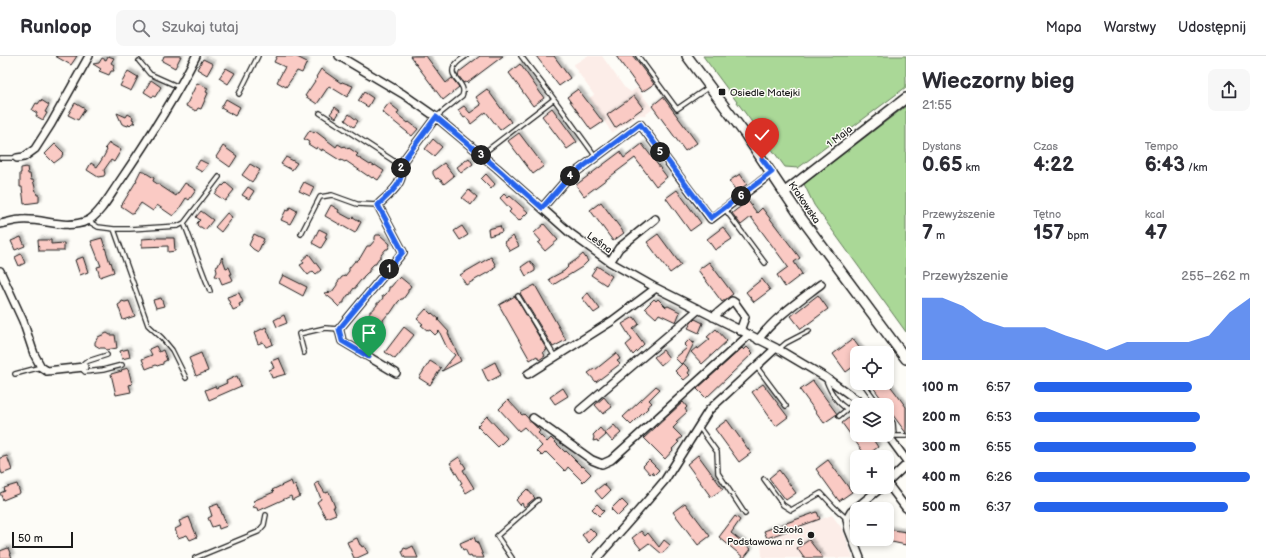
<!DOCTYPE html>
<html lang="pl">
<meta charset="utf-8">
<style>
:root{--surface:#fff;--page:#f7f7f7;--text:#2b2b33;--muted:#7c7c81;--line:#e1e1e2;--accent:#2563eb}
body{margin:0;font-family:"Balsamiq Sans",sans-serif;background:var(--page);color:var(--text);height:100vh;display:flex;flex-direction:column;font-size:15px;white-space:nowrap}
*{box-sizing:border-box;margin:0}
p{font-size:13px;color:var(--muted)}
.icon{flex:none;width:22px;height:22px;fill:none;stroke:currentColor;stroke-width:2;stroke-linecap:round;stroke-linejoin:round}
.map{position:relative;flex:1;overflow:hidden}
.panel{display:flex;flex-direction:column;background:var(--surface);width:360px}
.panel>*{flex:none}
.controls{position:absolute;left:850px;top:290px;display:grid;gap:8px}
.controls a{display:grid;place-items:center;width:44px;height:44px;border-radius:8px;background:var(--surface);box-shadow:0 2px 6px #0003;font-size:20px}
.scale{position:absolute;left:12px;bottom:10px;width:61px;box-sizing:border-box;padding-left:4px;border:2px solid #1c1c1c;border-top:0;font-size:11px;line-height:14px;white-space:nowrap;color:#1c1c1c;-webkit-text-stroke:3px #fdfcf7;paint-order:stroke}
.pin{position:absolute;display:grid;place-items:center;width:34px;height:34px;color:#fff;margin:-41px -17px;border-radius:50% 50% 50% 0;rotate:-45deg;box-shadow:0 0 4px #0007}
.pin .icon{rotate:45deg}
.km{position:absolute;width:20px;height:20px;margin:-10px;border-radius:50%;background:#222;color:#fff;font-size:11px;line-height:20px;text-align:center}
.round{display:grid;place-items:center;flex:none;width:42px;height:42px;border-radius:8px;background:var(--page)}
.summary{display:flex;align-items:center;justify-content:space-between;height:68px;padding:0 16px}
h1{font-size:22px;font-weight:700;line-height:30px}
.figures{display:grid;grid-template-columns:repeat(3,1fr);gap:6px;height:68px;padding:4px 16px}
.figures div{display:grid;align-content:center}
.figures b{font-size:20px;font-weight:700}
.figures small{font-size:11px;font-weight:400}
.figures p{font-size:11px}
.chart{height:112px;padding:8px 16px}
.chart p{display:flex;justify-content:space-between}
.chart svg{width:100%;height:72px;margin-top:4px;fill:var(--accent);opacity:.7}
ul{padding:0 16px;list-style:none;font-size:13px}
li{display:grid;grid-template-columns:64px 48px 1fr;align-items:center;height:30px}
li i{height:10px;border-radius:5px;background:var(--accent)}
header{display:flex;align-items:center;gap:24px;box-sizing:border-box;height:56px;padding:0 20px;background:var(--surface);border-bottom:1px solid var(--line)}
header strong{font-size:19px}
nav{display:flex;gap:22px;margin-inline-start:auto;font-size:14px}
.search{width:280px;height:36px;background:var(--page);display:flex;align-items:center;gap:10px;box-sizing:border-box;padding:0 14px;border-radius:8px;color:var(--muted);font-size:15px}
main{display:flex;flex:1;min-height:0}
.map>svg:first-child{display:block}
.built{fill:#fcede8}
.green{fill:#aad897;stroke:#637a5a}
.building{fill:#facac4;stroke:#1c1c1c;filter:url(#shadow)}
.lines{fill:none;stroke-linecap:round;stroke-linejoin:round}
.service-casing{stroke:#1c1c1c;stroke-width:6}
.minor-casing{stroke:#1c1c1c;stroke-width:10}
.tertiary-casing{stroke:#1c1c1c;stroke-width:12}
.service{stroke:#fdfcf7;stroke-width:3.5}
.minor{stroke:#fdfcf7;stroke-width:7}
.tertiary{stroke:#fdfcf7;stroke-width:9}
.route-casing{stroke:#fff;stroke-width:8}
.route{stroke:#2563eb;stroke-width:5}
.poi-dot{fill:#1c1c1c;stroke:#fdfcf7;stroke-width:1.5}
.labels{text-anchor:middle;stroke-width:3;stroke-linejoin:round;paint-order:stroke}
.poi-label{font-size:10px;fill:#1c1c1c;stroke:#fdfcf7;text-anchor:start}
.street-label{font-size:10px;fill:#1c1c1c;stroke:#fdfcf7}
</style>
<header>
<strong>Runloop</strong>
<div class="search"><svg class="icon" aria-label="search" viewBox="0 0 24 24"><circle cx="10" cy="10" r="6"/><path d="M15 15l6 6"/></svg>Szukaj tutaj</div>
<nav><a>Mapa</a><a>Warstwy</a><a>Udostępnij</a></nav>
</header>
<main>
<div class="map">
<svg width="906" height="502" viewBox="0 0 906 502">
<defs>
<filter id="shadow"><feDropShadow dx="2.5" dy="-2.5" stdDeviation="1" flood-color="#0004"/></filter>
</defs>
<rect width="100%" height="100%" fill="#fdfcf7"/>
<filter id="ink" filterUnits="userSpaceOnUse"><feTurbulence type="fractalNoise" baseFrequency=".025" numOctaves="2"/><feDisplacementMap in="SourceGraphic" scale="8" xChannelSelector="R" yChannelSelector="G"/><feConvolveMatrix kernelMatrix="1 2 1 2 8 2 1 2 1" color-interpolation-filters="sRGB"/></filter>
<g filter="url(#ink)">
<path class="built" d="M587,0H602L624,31L631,36L637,32L653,53L645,59H639L612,77L589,42L594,39L573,9Z
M832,459L843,474L853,502H762L761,485Z"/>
<path class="green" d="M703,0H906V31L798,112L785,111Z
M906,50V276L814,149L804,128Z"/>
<path class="building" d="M55,0H77L71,9Z
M108,0L114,2L111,7L114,9L113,12L114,15H111L109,19L99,15L101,13L93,8L99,7L102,2L106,4Z
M164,0H181L175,12L162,5Z
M277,0H295L307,6L302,17L297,15L286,31L277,26L285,11L274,6Z
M410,0H426L446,27L452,22L459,31L443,44Z
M480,0H503L467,27L466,26L464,27L458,19L459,17V16Z
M536,0H554L570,22L559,30Z
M616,0H633L654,28L642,36Z
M203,3L213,8L207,19L197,13Z
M520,8L544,42L533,50L509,17Z
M226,12L235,17L228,28L219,22Z
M321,13L341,27L342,26L353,30L347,41L329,30L317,48L305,40L317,22L316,21Z
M128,15L138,21L131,35L120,30Z
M151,24L161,31L155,41L153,40L152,41L144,36Z
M197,27L208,32L206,36L208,37L201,53L198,52L196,55L186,50Z
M487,33L511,66L500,74L486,56L471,68L466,61L464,62L458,54L464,50L470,57L481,49L476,41Z
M578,33L603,66L591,74L567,41Z
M364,36L373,42L368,51L358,45Z
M634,40L643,52L615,72L607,59Z
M663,41L697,87L685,95L652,50Z
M226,43L240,51L235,60L221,52Z
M41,44L49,49L45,56L47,57L43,64L36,60L37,57L32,54L36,47L38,48Z
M75,47L85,53L78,64L68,59Z
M389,47L399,55L397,58L408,67L409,66L418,73L412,80L382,56Z
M335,51L340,55L336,62L330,58Z
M552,52L577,86L567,93L542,60Z
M117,57L126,61L128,58L133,61L132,63L134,64L133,66L135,67H132L130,69L129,68L128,70L122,68L121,66Z
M349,58L358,65L354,71L345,64Z
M310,74L314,77L315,75L336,91L338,88L343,91L344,90L348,93L349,92L358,98L356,100L370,109L371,108L374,110L375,109L384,115L378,124L373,121L372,122L368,119V120L346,105L345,106L341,104V105L322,93V95L317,91L316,93L308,88L309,86L304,83Z
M519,77L544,110L533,118L508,85Z
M433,83L442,91L434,100L425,93Z
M109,87L121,94L114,106L111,104L104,114L105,118L104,120L98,121L87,114L91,107L97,111L104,100L107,94L105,92Z
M55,88L64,97L62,99V101L54,107L45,98Z
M642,88L667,121L656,130L635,102L584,140L576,129L620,96L624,102Z
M223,90L237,100L230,111L216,101Z
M286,101L297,107L292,114L281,108Z
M469,102L473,108L461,117L457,111Z
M200,104L208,108L202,116L195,112Z
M444,107L454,120L444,128L441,124H440L438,122L436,123L433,118V115Z
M250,108L260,114L252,126L242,119Z
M27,111L28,118H30L31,124H33L37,139H39V146L24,148L22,131H20V117H21V112Z
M141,114L154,122L153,125L176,140L185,127L196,134L189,144L186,142L177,156H176L173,160L157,149L153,155L141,147L133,158L121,150L137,124H136Z
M486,118L495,128L491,133L481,123Z
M740,118L747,128L737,136L729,125Z
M304,126L314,131L310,140L299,135Z
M226,127L234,134L225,145L215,138L222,129L223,130Z
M248,131L254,135L249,143L242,139Z
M469,134L477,141L471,149L462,142Z
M677,134L701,167L690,175L666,142Z
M504,138L508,142L510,140L528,156L519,165L509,156L511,154L500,142Z
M748,145L757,157L762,152L800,202L794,206L802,218L785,231L777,219L788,211L751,161L741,169L732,157Z
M601,146L624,177L613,185L590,154Z
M331,149L339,154L338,156L351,163L353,161L361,166L355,177L325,160Z
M290,151L297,155L290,168L281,164L286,154L288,155Z
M201,155L213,164L205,174L201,171H198L197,167L200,164L196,161Z
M227,157L232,161L221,176L215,171Z
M544,168L558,184L545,195L538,187L541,185L534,177Z
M462,170L468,179L460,184L454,175Z
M500,170L502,176L489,180L488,173Z
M723,171L732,183L715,194L707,183Z
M319,173L327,177L325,181L327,182L321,192L312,187Z
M254,178L264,183L258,196L253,193L249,189Z
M658,178L681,209L670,217L647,186Z
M376,179H380L390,188L388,193H386L381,199V201L379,202L376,206V208H374L371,211L369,214V216L367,217L363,221V223L361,224L356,230V232H354L351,236V238L348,239L344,245V247H342L339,251L334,246V245L324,237L332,236L337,229V227L342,221L345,220L349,215V212L355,205H357L360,202L367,190H370L375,184V181Z
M513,180L519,190L510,195L504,186Z
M21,181L25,190L15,194L11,185Z
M102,182L110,207L111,206L114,216L100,221L97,211L101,210L91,185Z
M157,182H174L175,195L168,196V190L142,191V183Z
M38,184H51V188L64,187V195H39Z
M21,198L25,207L19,210L15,201Z
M309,198L321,214L316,218L313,215L308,219L300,209L304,207L302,204Z
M583,198L588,205L582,211L553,229L549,223L564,215L568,211L567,210L576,204Z
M83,201L88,216L80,219L75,204Z
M222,201L226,212L229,211L232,218H230L233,224L222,228L219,221L215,220L217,216L216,211L218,210Z
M491,201L496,210L493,212L494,213L466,229L460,219Z
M530,205L535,212V215L526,220L521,211Z
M709,206L733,238L722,246L698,214Z
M597,210L612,220L606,229L591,219Z
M283,219L307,231L303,240L279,227Z
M400,221L411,230L408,234V236L403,243H401L398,246L390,258H388L383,264V267L378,273L376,274L373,276L369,284L360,285L363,281L355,275L358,273L357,270H360L364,264V262H366L370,257V255H372L377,249V247H379L383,242L382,240H384L387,237L389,233V231H391L395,226V225L397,224Z
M762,223L770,234L754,246L746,236Z
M535,229L566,284L553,291L520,237Z
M239,237L243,246L239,248L240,251L233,254L227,241Z
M588,237L600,253L594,257L582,242Z
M818,239L828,253L801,273L791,260Z
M515,240L547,294L543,296L545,300L539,304L537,300L530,304L499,249Z
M161,242L164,250L156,252L153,244Z
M654,243L656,245L658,243L666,251L668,250L680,256L676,266L659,258L656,262L645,252Z
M122,245L125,246L129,245L135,260L123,264L118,249L121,247Z
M426,253L431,258L432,257L439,263L438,264L449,276L448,277L461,305L442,315L455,299L447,292L439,275L435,279L430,274L428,275L421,269L423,268L417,263Z
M284,259L287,267L277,271L274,264Z
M634,261L639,268L633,273L644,288L633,299L626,289L632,284L622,268Z
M695,263L703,267L699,277L688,272L691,267Z
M266,271L273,288L266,291L263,286L258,288L254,277Z
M404,271L414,279L395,303L385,296Z
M716,273L727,285L702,308L691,296L697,291L698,293L710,283L707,281Z
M107,277L110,279H115L117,292L106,294L105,292H100L95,289V286L98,281Z
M690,283L693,287L695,285L685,305L681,308L675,302L687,292L684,289Z
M853,283L863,297H857V308L846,316L833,298Z
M156,290L159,296L163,294L167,304L163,306V308L157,310L156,309L146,313L142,303L152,299L149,293Z
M747,291L753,297L706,342L697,333L698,332L742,292L744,294Z
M128,293L130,301L122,303L120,295Z
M663,294L669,302L661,309L654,301Z
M201,297L208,315L196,320L189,302Z
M616,297L620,303L617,305L620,308L596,326L588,317L594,313L595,314Z
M279,302L286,318L272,322L269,314L274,312L271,305Z
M430,305L441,312L430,329L419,322Z
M495,306L501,319L488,326L482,313Z
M683,307L690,314L688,317L690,319L684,324L675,315Z
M128,312L132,328L129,329L131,336L116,339L111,318L122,315L121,314Z
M237,320L241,330L209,344L205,334L215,330L216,332L227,327L226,325Z
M813,325L837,358L824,367L800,334Z
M870,327H888L895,336L906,351V377L887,351V349H886Z
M763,328L788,361L776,370L752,336Z
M656,330L660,333L649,344L652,347L647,351L648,352L631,369L623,361Z
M563,332L568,340L555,348L550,341Z
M604,341L612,351L603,358L595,349Z
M508,344L522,359L524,358L540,375L538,377L547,386L551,382L565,396L566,395L582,411L583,410L591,418L583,426L568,411L565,415L546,396L542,400L537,395L542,390L524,371L519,375L499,353Z
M683,346L687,351L685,353L687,356L676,366L678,367L673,372L682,381L677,385L679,386L672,393L673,394L665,403L644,382Z
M854,358L857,362V379H870L878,391L866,400L842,367Z
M487,360L507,382L498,391L477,370Z
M727,364L751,397L739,406L715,373Z
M614,369L621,377L612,385L605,377Z
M600,372L606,379L598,386L597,384L593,385L594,381L593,379Z
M698,399L723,433L711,441L687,408Z
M7,400L12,414L2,418L0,412V402Z
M459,401L466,412L463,414L474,432L466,437L460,428L462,427L450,407Z
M649,404L659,414L654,419L652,416L650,418L643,410Z
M828,404L852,436L839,445L816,413Z
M779,414L796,437L786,444L769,422Z
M291,425L293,430L295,429L300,440L292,444L291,440L258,455L257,452L253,451L255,448L253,445L274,436L272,434Z
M318,426L325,437L329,436L335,451H333L336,458L326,462L317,446L321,443L315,428Z
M17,428L20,437L3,444L0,437L5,435L4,432Z
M604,428L610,435L602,443L595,435Z
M527,433L535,442L524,451L522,447L520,449L516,444Z
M622,444L628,450L618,460L611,453L619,445L620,446Z
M685,447L710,480L698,489L673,456Z
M218,448L227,470L219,473L218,469L212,471L208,462L212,460L209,451Z
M597,448L604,455L599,460L592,453Z
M817,456L820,463L767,482L764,475Z
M735,460L740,464L731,477L751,493L744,502L719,481Z
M189,461L197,481L190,484L187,479L178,482L175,473L181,470L179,465Z
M590,472L597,479L589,487L582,479Z
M887,473L906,476V489L887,485Z
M641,475L645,480L648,477L659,491L664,484L670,489L662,498L649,487L641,493L632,482Z
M474,481L476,486L477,485L484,502H472L471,500L469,501L465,493L463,494L460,487Z
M357,482L360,489H361L362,491L364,490L368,497L357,502H354L347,486Z
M809,484L823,502H804L797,492Z
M413,490L418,502H405L402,496L404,492L407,493Z
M8,492L12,502H0V495Z"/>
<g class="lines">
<g class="service-casing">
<path id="service" d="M521,0L551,39L596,101
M638,0L677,53L709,31
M139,5L150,18L179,31
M239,38L258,0
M320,57L400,109
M436,61L462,40C468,27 448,22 454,11C456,6 462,3 466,0
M481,99L554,43
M0,102H17
M724,152L765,207
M88,165L98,171L114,173H130L178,170L184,167L219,121
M184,167L210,235
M114,173L148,269L162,282L172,294L186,322
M301,178L320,141L332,139L357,148L378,149
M518,240L555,301
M779,293L786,287L809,275
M304,297L299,278L325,272L339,273
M107,299L85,306L80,311L85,316L103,314L122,309
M756,310L786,350
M15,318L41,311
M856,318L857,319
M826,324C830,335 837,347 847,353L853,349L857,344
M863,327L879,349
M887,359L893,367L894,380
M839,360L847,353
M699,371L717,396L718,417L745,458
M893,381L894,380H906
M764,423L783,449L791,454L821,437L834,451L847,463
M195,502L258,476L264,469L266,459
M512,502L497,480L538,444"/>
</g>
<g class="minor-casing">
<path id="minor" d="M339,0L403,38L436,61L497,112L570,177L610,206L656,232L776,292L825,321L864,349
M17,102L24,101L35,93L51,68L89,0
M542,152L568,122L640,68L711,163L772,117
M0,168C7,167 14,164 21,164C43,162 65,174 87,165C99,160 111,138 118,128C146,87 174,44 196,0
M610,206L619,192L655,163
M0,215L23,265L34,298L41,311L47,315L84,311
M713,261L732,245L735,247L745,261L740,275
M758,284C775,261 799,245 821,228
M396,317L342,285L339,273L403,196L378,149C389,138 407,126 400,109L436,61
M528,318L612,265L656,232
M580,354L699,253
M533,362L592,404L602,408L611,404L749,279
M887,378L906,404
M887,427L906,452
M887,427L906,409
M597,502L654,437L665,424L709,354L776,292
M860,502L849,474L847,463L851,456L882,431"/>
</g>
<g class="tertiary-casing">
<path id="tertiary" d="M687,0L745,78L802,163L906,303
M785,136L906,42"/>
</g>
<use href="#service" class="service"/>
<use href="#minor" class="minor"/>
<use href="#tertiary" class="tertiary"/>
</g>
</g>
<g class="lines" filter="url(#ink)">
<g class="route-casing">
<path id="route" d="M369,301L342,285L339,273L403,196L378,149C389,138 407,126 400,109L436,61L497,112L542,152L568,122L640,68L711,162L772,116L762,103"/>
</g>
<use href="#route" class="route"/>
</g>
<g class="poi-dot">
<rect x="718" y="32" width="8" height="8" rx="2"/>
<circle cx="811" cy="479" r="4"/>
</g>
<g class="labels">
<g class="poi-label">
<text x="730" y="40">Osiedle Matejki</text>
<text x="803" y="477" text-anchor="end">Szkoła<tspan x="803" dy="12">Podstawowa nr 6</tspan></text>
</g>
<g class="street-label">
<text transform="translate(839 80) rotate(-38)" y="4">1 Maja</text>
<text transform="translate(805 146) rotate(56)" y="4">Krakowska</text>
<text transform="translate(600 186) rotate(36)" y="4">Leśna</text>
</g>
</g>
</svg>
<div class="controls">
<a><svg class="icon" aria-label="locate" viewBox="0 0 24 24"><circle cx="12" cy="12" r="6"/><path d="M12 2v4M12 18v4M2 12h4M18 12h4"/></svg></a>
<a><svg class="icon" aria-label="layers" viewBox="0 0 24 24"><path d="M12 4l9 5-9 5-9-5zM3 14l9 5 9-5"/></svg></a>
<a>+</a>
<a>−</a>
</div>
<div class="scale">50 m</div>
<div class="pin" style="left:369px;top:301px;background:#1e9e55"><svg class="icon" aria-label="arrive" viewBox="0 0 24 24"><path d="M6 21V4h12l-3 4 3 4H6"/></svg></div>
<div class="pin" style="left:762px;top:103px;background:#d93025"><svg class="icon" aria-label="check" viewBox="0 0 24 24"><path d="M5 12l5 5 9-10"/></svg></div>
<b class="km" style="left:389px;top:213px">1</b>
<b class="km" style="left:401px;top:112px">2</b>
<b class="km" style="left:481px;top:99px">3</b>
<b class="km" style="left:570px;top:120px">4</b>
<b class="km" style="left:660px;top:96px">5</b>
<b class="km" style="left:741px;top:140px">6</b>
</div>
<section class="panel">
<div class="summary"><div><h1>Wieczorny bieg</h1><p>21:55</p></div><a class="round"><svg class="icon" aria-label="share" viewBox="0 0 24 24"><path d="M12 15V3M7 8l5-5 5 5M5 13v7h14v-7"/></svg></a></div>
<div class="figures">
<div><p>Dystans</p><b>0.65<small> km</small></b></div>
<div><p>Czas</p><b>4:22</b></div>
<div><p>Tempo</p><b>6:43<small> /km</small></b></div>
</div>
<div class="figures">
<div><p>Przewyższenie</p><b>7<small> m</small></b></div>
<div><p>Tętno</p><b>157<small> bpm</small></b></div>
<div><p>kcal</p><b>47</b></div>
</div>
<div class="chart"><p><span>Przewyższenie</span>255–262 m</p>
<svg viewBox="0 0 160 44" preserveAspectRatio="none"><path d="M0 44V6L10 6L20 11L30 20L40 24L50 24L60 24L70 29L80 33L90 38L100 33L110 33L120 33L130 33L140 29L150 15L160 6V44z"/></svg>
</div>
<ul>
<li><b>100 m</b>6:57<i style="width:73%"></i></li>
<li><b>200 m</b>6:53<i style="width:77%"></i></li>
<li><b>300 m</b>6:55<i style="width:75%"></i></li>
<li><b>400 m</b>6:26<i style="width:100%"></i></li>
<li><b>500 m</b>6:37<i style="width:90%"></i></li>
</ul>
</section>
</main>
